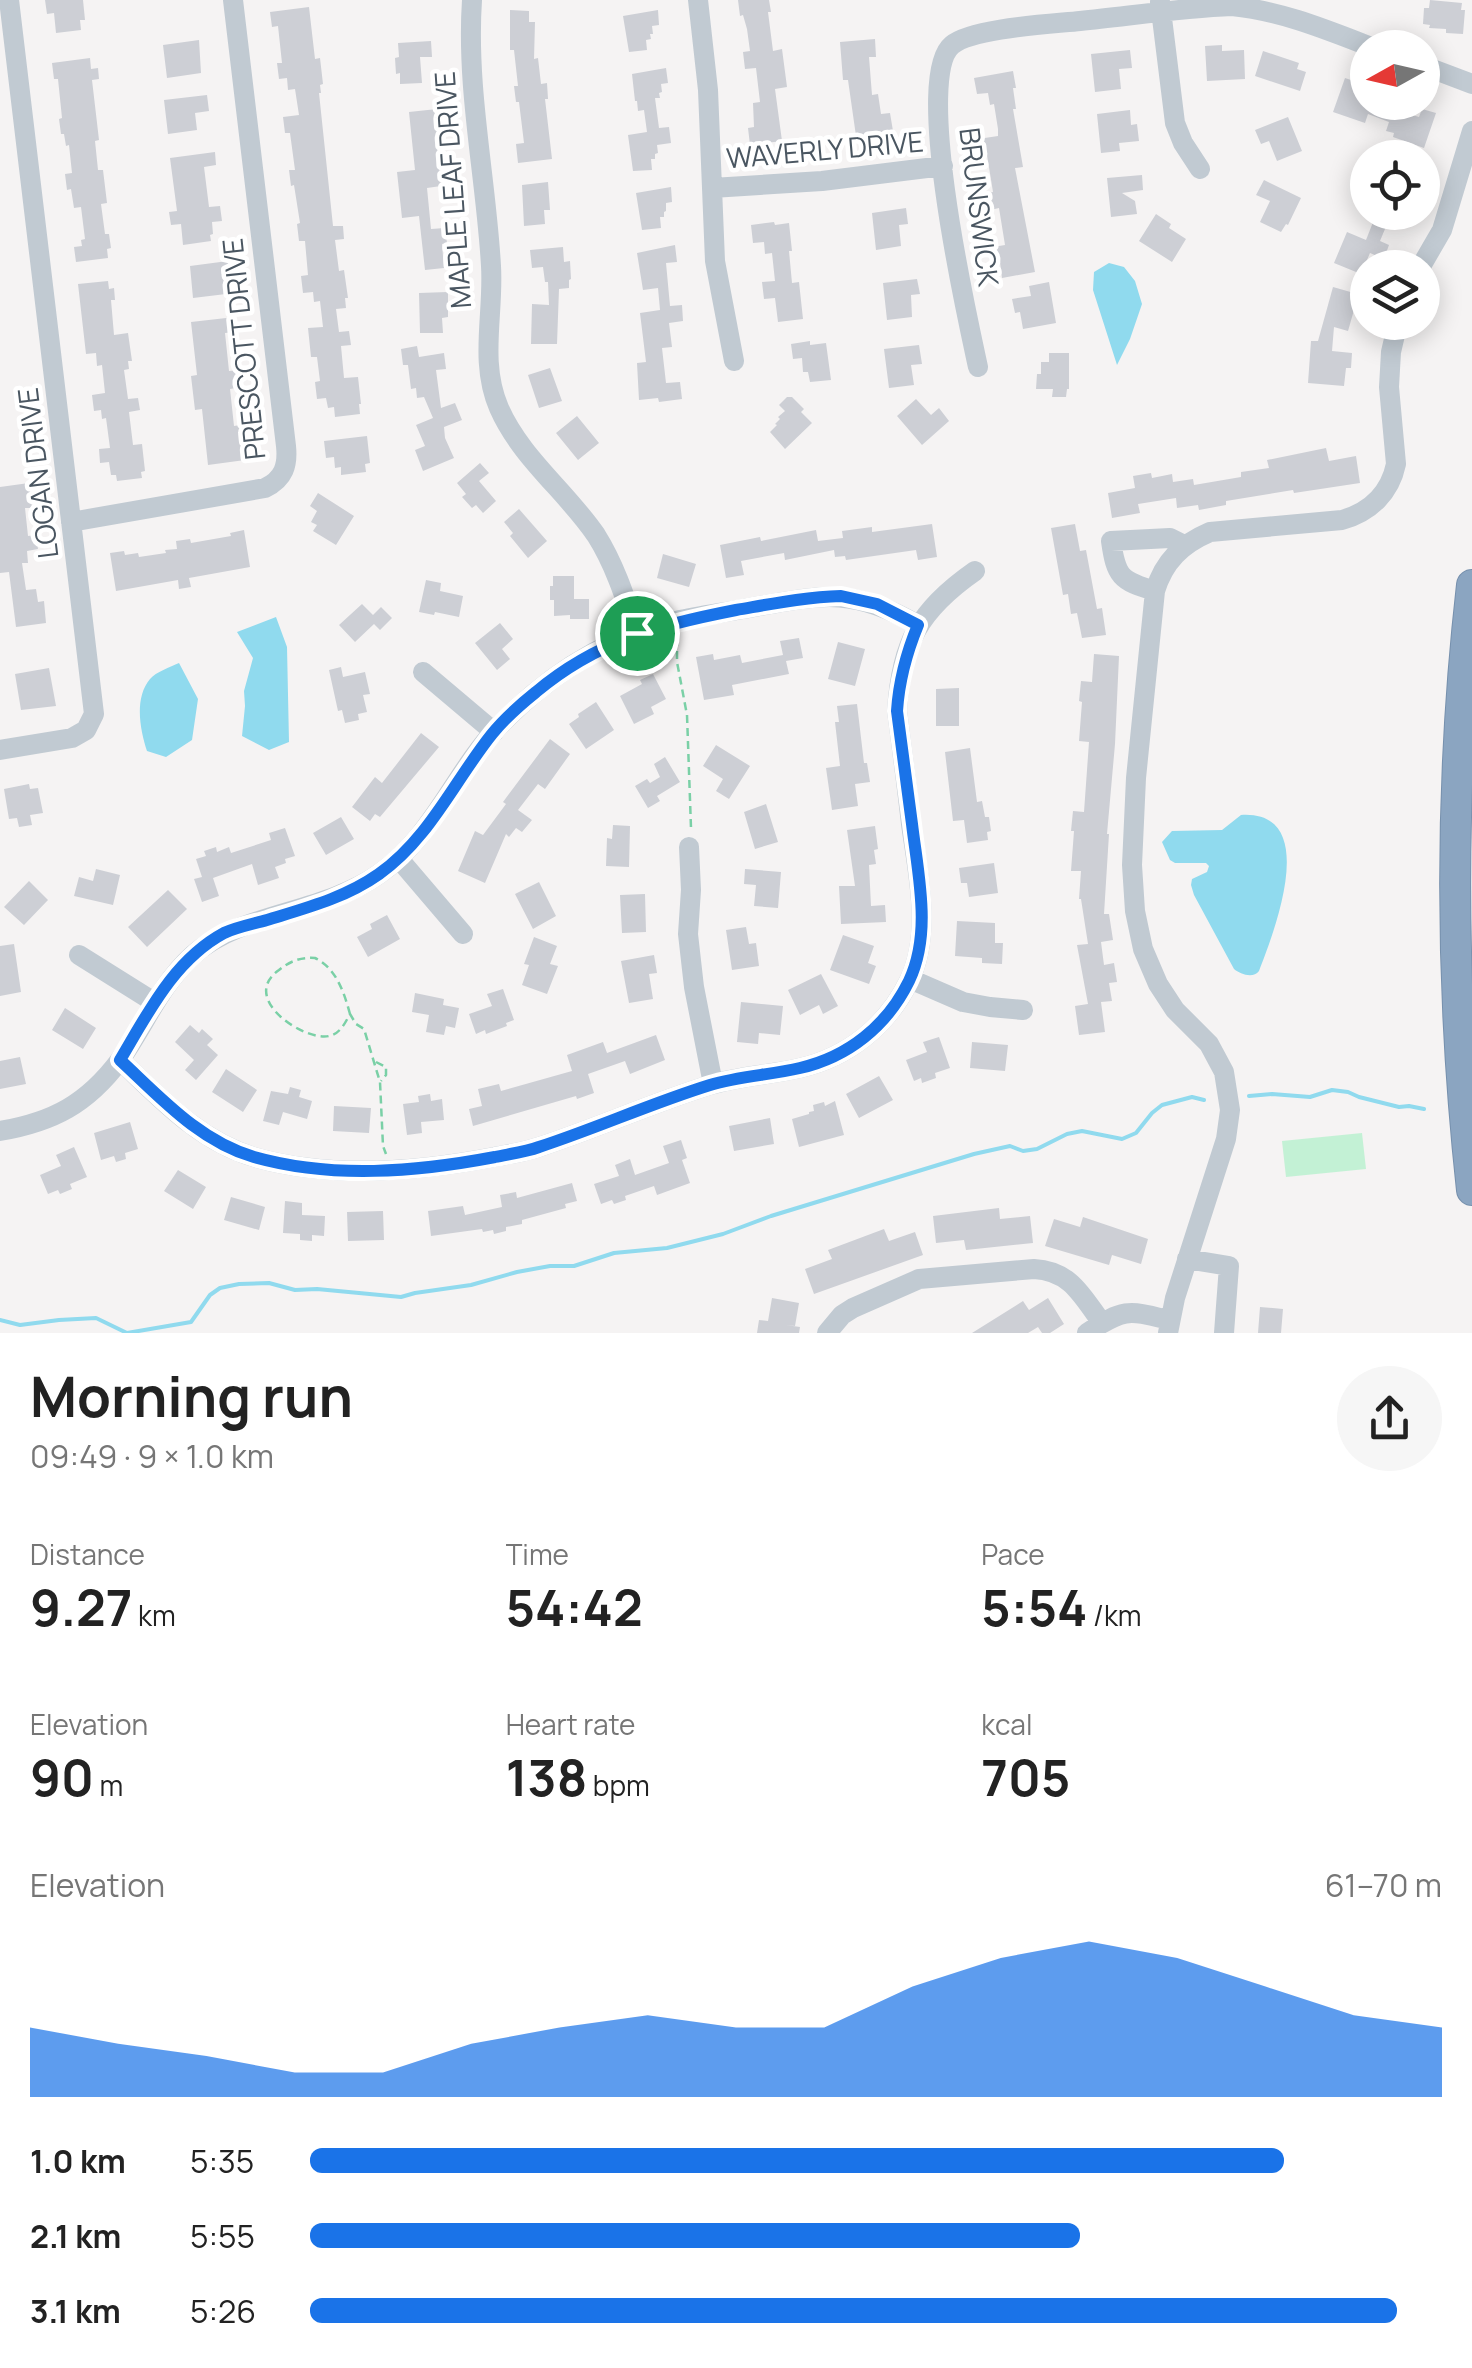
<!DOCTYPE html>
<meta charset="utf-8">
<style>
:root{--surface:#fff;--page:#f6f6f6;--text:#222;--muted:#767676;--accent:#1a73e8}
body{margin:0;font-family:Manrope,sans-serif;background:var(--page);color:var(--text);height:100vh;display:flex;flex-direction:column;font-size:38px;white-space:nowrap}
*{box-sizing:border-box;margin:0}
p{font-size:32px;color:var(--muted)}
.icon{flex:none;width:55px;height:55px;fill:none;stroke:currentColor;stroke-width:2;stroke-linecap:round;stroke-linejoin:round}
.map{position:relative;height:1333px;overflow:hidden}
.side{display:flex;flex-direction:column;background:var(--surface);flex:1}
.side>*{flex:none}
.needle{width:65px;rotate:262deg}
.tools{position:absolute;left:1350px;top:30px;display:grid;gap:20px}
.tools a{display:grid;place-items:center;width:90px;height:90px;border-radius:50%;background:var(--surface);box-shadow:0 5px 25px #0003;font-size:50px}
.pin{position:absolute;display:grid;place-items:center;width:85px;height:85px;color:#fff;margin:-42px;border:5px solid #fff;border-radius:50%;box-shadow:0 2px 10px #0007}
.round{display:grid;place-items:center;flex:none;width:105px;height:105px;border-radius:52px;background:var(--page)}
.overview{display:flex;align-items:center;justify-content:space-between;height:170px;padding:0 30px}
h1{font-size:55px;font-weight:700;line-height:75px}
.metrics{display:grid;grid-template-columns:repeat(3,1fr);gap:15px;height:170px;padding:10px 30px}
.metrics div{display:grid;align-content:center}
.metrics b{font-size:50px;font-weight:700}
.metrics small{font-size:28px;font-weight:400}
.metrics p{font-size:28px}
.chart{height:280px;padding:20px 30px}
.chart p{display:flex;justify-content:space-between}
.chart svg{width:100%;height:180px;margin-top:10px;fill:var(--accent);opacity:.7}
ul{padding:0 30px;list-style:none;font-size:32px}
li{display:grid;grid-template-columns:160px 120px 1fr;align-items:center;height:75px}
li i{height:25px;border-radius:12px;background:var(--accent)}
.map>svg:first-child{display:block}
.green{fill:#c3f1d5}
.water{fill:#90daee}
.lines{fill:none;stroke-linecap:round;stroke-linejoin:round}
.stream{stroke:#90daee;stroke-width:4}
.building{fill:#cdcfd5}
.highway-casing{stroke:#7690ad;stroke-width:32}
.path{stroke:#7ad0a6;stroke-width:2.5;stroke-dasharray:8 5;stroke-linecap:butt}
.minor{stroke:#c1cad2;stroke-width:20}
.highway{stroke:#8ba5c1;stroke-width:30}
.route-casing{stroke:#fff;stroke-width:20}
.route{stroke:#1a73e8;stroke-width:12}
.labels{text-anchor:middle;stroke-width:9;stroke-linejoin:round;paint-order:stroke}
.street-label{font-size:28px;fill:#4a5661;stroke:#fff}
</style>
<div class="map">
<svg width="1472" height="1333" viewBox="0 0 1472 1333">
<rect width="100%" height="100%" fill="#f5f3f3"/>
<path class="green" d="M1362,1133L1366,1169L1286,1177L1282,1141Z"/>
<path class="water" d="M1109,263L1124,267L1135,281L1142,304L1130,339L1117,365L1093,290L1094,272Z
M276,617L287,647L289,742L269,750L242,736L245,706L244,691L253,658L237,632Z
M179,663L198,699L192,740L166,757L147,751C140,730 134,698 150,679C156,672 170,667 179,663Z
M1241,815C1322,810 1274,932 1259,971C1253,979 1240,974 1234,969L1194,895L1191,885L1192,879L1207,872L1209,866L1206,863H1175L1170,860L1162,842L1172,831L1222,830Z"/>
<g class="lines">
<path class="stream" d="M1249,1096L1272,1094L1310,1097L1332,1090L1348,1092L1359,1097L1399,1107L1409,1106L1424,1109
M0,1320L20,1325L59,1320L96,1318L127,1333L191,1322L210,1295L220,1288L239,1284L269,1283L295,1290L317,1289L401,1297L415,1293L471,1285L517,1272L550,1266H574L614,1253L667,1248L723,1234L771,1216L974,1154L1010,1146L1023,1151L1037,1149L1067,1134L1082,1131L1122,1139L1136,1133L1152,1113L1162,1105L1192,1097L1204,1100"/>
</g>
<path class="building" d="M45,0H83L85,20H80L81,30L56,33L54,13L47,14Z
M738,0H769L771,12H768L773,51L782,49L787,87L775,89L782,141L750,145L748,128L754,127L753,103L760,102L756,68L745,69L743,52L750,51L747,29L743,15L740,16Z
M1430,0L1462,3L1461,10H1465L1463,34L1446,33V29L1429,28L1430,25L1423,24L1424,8H1429Z
M309,7L315,59L320,58L323,84L320,85L321,93H319L333,226H343L344,239L335,240L339,271L344,270L348,298H345L346,308L336,309L339,332L349,331L351,345L341,346L344,378L358,377L361,404H359L360,414L335,417L334,407L328,408L326,398L317,399L315,382L320,381L317,357H311L308,328L323,327L320,301L314,302L313,292L303,293L301,276L308,275L305,241H299L297,224L300,223L294,185L291,186L289,170H295L290,133H285L283,117L299,115L295,89L288,90L287,78L279,79L277,63H282L278,26L272,27L270,12Z
M510,10L529,11V22H535L534,59L538,58L541,84L547,83L548,99H545L552,159L518,163L516,144L524,143L519,102H516L514,86H518L514,50H510Z
M658,10L659,25L652,26L653,34H650L651,39L646,40L647,50L629,52L623,16Z
M875,39L876,57H869L872,95L878,94L881,114L890,113L893,131L856,136L848,80H843L840,42Z
M199,40L201,73L167,78L163,45Z
M431,41L432,57H420L422,83L400,84V73L396,74L395,58L399,57L398,43Z
M1222,45V51L1244,50L1245,79L1207,81L1205,46Z
M1130,50L1132,68L1119,69L1121,89L1095,92L1091,54Z
M1263,51L1299,63L1297,69L1306,72L1300,91L1255,76Z
M90,58L91,69L98,68L99,79L92,80L99,140L95,141L98,170H103L107,203L101,204L105,234H109L111,248L107,249L108,258L76,262L74,247L82,246L81,240L85,239L81,207L74,208L71,189L67,190L65,174L72,173L69,145L66,146L64,134H61L59,119L62,118L58,79H54L52,63Z
M666,68L668,83L661,84L662,92L659,93L660,98H655L659,128L669,127L671,143L657,145L658,153L655,154V159H651L652,170L633,171L628,135L647,132L644,110L638,111L637,101H635L632,74Z
M1013,71L1016,88H1013L1016,109H1013L1023,167L1015,168L1035,272L1002,278L1000,262L995,263L993,247L1005,245L999,208L986,211L984,194L993,192L987,155L981,156L978,139L998,136V129L994,104L990,105L988,93L977,94L974,78Z
M1345,78L1363,84L1359,95L1368,98V102L1419,117L1422,109L1436,113L1424,148L1393,137L1394,133L1386,131L1389,122L1368,114L1365,123L1333,112Z
M207,95L209,111L195,113L197,130L168,134L164,100Z
M437,109L441,147H437L441,186L427,188L431,229L445,228L447,243L442,244L444,268L425,270L419,216L402,218L397,172L415,170L409,112Z
M1130,110L1131,125L1137,124L1139,141L1119,143L1120,151L1101,153L1097,114Z
M1288,117L1302,151L1277,161L1269,141L1261,144L1255,130Z
M215,152L216,165L204,167L209,207L220,206L222,221L212,222L213,234L210,235L211,241L183,245L181,224L171,225L169,212L177,211L170,158Z
M1142,175L1143,190L1122,193L1135,201L1137,214L1111,217L1107,178Z
M1264,180L1301,198L1288,225L1286,224L1281,232L1260,222L1270,201L1256,195Z
M548,182L550,210H544L545,224L524,226L522,185Z
M671,187L672,202L666,203V211L664,212V217H660L661,228L642,230L636,193Z
M906,208L908,224L899,225L901,246L876,250L872,213Z
M1377,212H1392L1380,241L1389,245L1384,259L1370,253L1361,274L1334,263L1347,232L1366,240Z
M1156,214L1171,224L1169,228L1186,239L1172,262L1139,241Z
M774,222L775,225L789,223L792,251H789L792,283L799,282L803,319L778,322L775,298L764,299L762,282L775,281L772,253L765,254L764,242L753,243L751,225Z
M675,245L677,262L666,263L670,306L682,305L683,321L669,323L672,347L662,348L666,383L680,382L682,399L659,402L658,398L639,400L637,363L646,362L640,313L660,310L658,288L643,290L637,253Z
M563,247L564,262L570,261L571,279L569,280V288L559,289L557,344H531L532,304L549,305L548,282H545L543,267L532,268L530,250Z
M228,261L229,274L223,275L226,294L193,298L190,266Z
M917,279L920,294L911,295L912,317L887,320L883,283Z
M108,281L109,289L114,288L115,300H111L114,335L128,333L132,361H128L129,369L124,370L128,399L138,398L140,410L129,412L133,445L142,444L145,471L141,472L142,478L117,481L116,475H111L109,462L100,463L99,449L110,448L106,418L102,419L101,410L94,411L92,395L105,393L102,365L97,366L96,353L86,354L78,284Z
M1049,282L1056,323L1023,329L1020,312L1015,313L1012,299L1031,296L1029,286Z
M1333,287L1368,297L1364,313L1354,310L1348,331L1334,327L1332,351L1352,353L1351,368H1346L1344,386L1308,383L1311,341H1318Z
M448,292V317L442,318L443,333H420L419,293Z
M235,317L236,332L225,333L229,371L240,370L242,387L230,389L234,426L247,424L249,441L242,442L245,460L208,465L202,409L195,410L191,376L197,375L191,322Z
M810,341V345L826,343L831,380L810,382L808,372H803L802,358L793,359L791,344Z
M919,345L922,364L911,365L914,385L889,388L884,349Z
M417,346L419,357L444,353L446,369L436,370L441,408L455,403L462,420L444,427L445,438L454,458L423,471L415,450L425,446L416,425L433,418L424,397L417,398L416,388L411,389L408,365H403L401,349Z
M1049,353H1069V389H1067L1066,397H1052L1053,389H1036L1037,374H1041V362H1049Z
M550,368L562,401L539,408L528,375Z
M787,397H792L804,409L801,412L812,423L785,449L770,432L777,425L775,424L780,419L778,417L785,411L779,405Z
M916,399L931,415L939,408L949,421L922,445L897,416Z
M577,416L599,443L578,460L556,433Z
M367,436L370,463L365,464L366,472L341,475V467L335,468L334,457L326,458L324,441Z
M1326,448L1329,461L1356,456L1360,483L1294,493L1293,490L1226,501V505L1199,510L1198,505L1177,508L1176,498L1138,504L1140,513L1112,518L1108,493L1135,488L1133,476L1151,473L1152,478L1172,474L1173,482L1193,479L1194,485L1241,477V472L1269,468L1267,460Z
M480,463L489,473L479,481L496,501L483,513L476,505L472,508L462,497L466,494L457,483Z
M29,483L32,508H25L28,536L36,535L38,549L27,551L28,563H22L26,590L36,589L38,602L44,601L46,623L16,627L9,572L0,573V487Z
M318,493L354,516L336,545L313,531L317,525L311,522L317,511L310,506Z
M519,509L547,541L528,558L510,536L513,533L504,522Z
M932,524L937,557L918,560L916,550L846,560L845,556L835,557L834,550L785,560L784,553L741,561L744,575L726,578L720,545L760,537L761,541L816,530L818,541L843,538L842,531L872,527V532Z
M1075,524L1080,551L1086,550L1097,609L1102,608L1106,635L1082,638L1077,613L1071,614L1068,594L1063,595L1051,528Z
M244,530L250,567L189,578L191,587L179,589L178,580L116,591L110,553L124,551L125,555L138,553L139,557L166,553L165,550L177,549L176,541L190,539L191,543L231,536L230,533Z
M663,554L696,564L689,587L657,578Z
M553,576H574V599H589V619H570V615L554,616V600H550V586H553Z
M426,580L441,583L440,591L463,596L459,617L435,612L434,615L419,612Z
M362,604L373,615L381,607L392,618L380,630L374,624L355,642L339,625Z
M500,623L513,639L502,649L510,659L497,670L475,643Z
M799,638L803,658L786,661L789,674L732,685L734,695L704,700L696,657L713,654L714,660L740,655L742,663L783,655L780,641Z
M838,642L865,649L855,686L828,679Z
M1094,654L1119,656L1115,744L1107,834H1109L1104,914H1109L1113,940L1101,942L1104,965L1114,963L1117,982L1109,983L1112,1001L1101,1002L1105,1032L1079,1035L1075,1006L1088,1004L1077,945L1088,944L1081,899H1079L1081,871H1071L1074,831H1071L1073,811L1084,812L1089,742L1079,741L1082,702L1079,701L1081,681L1092,682Z
M341,667L343,677L365,672L370,694L363,695L367,712L358,714L359,720L345,723L342,710L338,711L329,670Z
M49,668L56,706L21,710L15,674Z
M653,674L666,699L651,707L654,714L634,724L620,696L642,684L640,680Z
M959,688V726H936V689Z
M596,702L614,730L586,749L569,724L579,717L578,714Z
M857,704L864,763H867L870,782L855,784L858,806L832,810L826,768L840,766L835,722H839L837,706Z
M421,733L439,747L380,817L375,814L370,821L352,807L375,777L382,783Z
M550,739L570,754L545,789L538,784L518,810L532,820L522,832L516,828L509,837L506,834L485,883L458,871L475,831L483,835L506,804L503,802Z
M716,745L750,766L729,799L716,791L723,779L703,766Z
M970,748L977,802L982,801L985,817H989L991,831L987,832L988,840L967,843L964,820L953,821L945,752Z
M665,757L680,782L657,796L660,801L648,808L635,786L647,779L650,783L660,777L654,764Z
M29,784L30,789L38,788L43,813L30,815L32,825L19,827L17,818L9,819L4,789Z
M766,804L778,842L755,849L744,812Z
M341,817L354,839L326,855L313,833Z
M613,825L630,826L629,867L606,866L607,838L612,839Z
M875,826L878,849L874,850L876,864L869,865L871,906L885,905L886,922L841,924L839,886H855L847,830Z
M285,828L295,856L285,859L286,863L275,867L279,878L258,885L252,864L213,878L219,896L202,902L194,879L202,877L196,859L206,856L204,851L216,847L217,852L229,847L231,853L271,840L269,833Z
M994,863L998,893L969,897L967,883H961L959,868Z
M96,869L120,875L113,905L74,896L79,877L93,881Z
M745,869L781,872L778,908L754,906L756,885L744,884Z
M29,881L48,900L24,925L4,907Z
M539,882L556,916L533,929L515,894Z
M168,890L187,909L147,947L128,927Z
M645,894L646,932L622,933L620,895Z
M387,915L400,939L368,957L357,937L372,929L370,924Z
M957,921L995,923V943H1003L1002,964L982,963V958L955,956Z
M746,927L749,944L756,943L759,966L732,970L726,930Z
M843,935L874,946L868,963L876,966L869,984L830,970Z
M534,937L557,946L550,964L558,966L547,994L522,985L529,965L524,964Z
M14,944L21,992L0,996V946Z
M654,955L657,973L649,974L653,999L629,1003L621,961Z
M821,974L838,1006L823,1014L819,1005L800,1015L788,990Z
M503,989L514,1020L506,1023L507,1026L486,1034L485,1030L476,1034L469,1014L492,1006L487,994Z
M415,993L444,999L443,1005L459,1008L455,1028L446,1026L444,1035L426,1032L429,1015L412,1012Z
M741,1002L783,1006L780,1035L759,1033L758,1044L737,1042Z
M65,1008L96,1028L83,1049L52,1030Z
M190,1025L199,1033L202,1029L213,1039L207,1045L218,1055L196,1080L185,1070L194,1060L175,1042Z
M656,1035L665,1060L630,1074L625,1061L588,1074L594,1093L577,1099L576,1096L473,1126L469,1109L482,1106L478,1089L499,1084L501,1091L572,1071L567,1055L603,1042L607,1053Z
M939,1037L950,1068L935,1073L936,1078L922,1083L921,1078L914,1081L906,1060L927,1052L923,1042Z
M972,1042L1008,1045L1005,1071L970,1068Z
M20,1057L26,1084L0,1089V1061Z
M226,1069L257,1090L243,1112L212,1092Z
M879,1076L893,1100L859,1118L846,1094Z
M290,1087L301,1090L299,1097L312,1101L307,1119L283,1112L279,1125L263,1121L271,1091L288,1094Z
M430,1094L431,1101L442,1099L444,1120L421,1122L422,1133L407,1135L403,1104L419,1102L418,1096Z
M835,1101L844,1135L799,1147L792,1119L809,1114V1112L814,1111L813,1105L824,1102L825,1106Z
M334,1106L371,1108L369,1133L333,1131Z
M770,1118L774,1144L734,1151L729,1126Z
M130,1122L138,1149L125,1153L126,1159L116,1162L114,1156L101,1160L94,1133Z
M681,1140L687,1158L682,1160L690,1183L657,1195L654,1186L625,1196L626,1200L614,1204L612,1200L601,1204L594,1184L619,1176L615,1165L630,1159L635,1175L669,1163L663,1146Z
M74,1147L87,1177L70,1184L72,1189L60,1194L58,1190L48,1194L40,1175L61,1166L56,1155Z
M178,1170L206,1187L193,1209L164,1191Z
M572,1183L577,1201L565,1204L566,1208L522,1220V1224L506,1227V1231L494,1234L493,1230L483,1232L482,1229L431,1236L428,1211L463,1206L465,1215L502,1207L500,1195L516,1192L517,1198Z
M231,1197L265,1207L259,1230L224,1220Z
M285,1201L302,1203V1215L325,1216L324,1236L312,1235V1241L300,1240V1234L283,1233Z
M999,1208L1000,1219L1030,1216L1033,1243L966,1250L964,1240L936,1243L933,1216Z
M383,1211L384,1240L348,1241L347,1212Z
M1083,1217L1148,1239L1141,1264L1112,1255L1109,1265L1045,1246L1054,1219L1080,1227Z
M884,1229L889,1241L915,1232L923,1255L814,1294L805,1269L832,1259L828,1250Z
M772,1298L799,1303L795,1326L786,1325L800,1327L799,1333H757L759,1320L768,1321Z
M1048,1298L1064,1324L1050,1333H1042L1038,1327L1028,1333H972L1023,1301L1029,1310Z
M1260,1307L1283,1309L1281,1333H1258Z"/>
<g class="lines">
<g class="highway-casing">
<path id="highway" d="M1472,585C1449,787 1450,988 1472,1190"/>
</g>
<path class="path" d="M677,638V662L687,715L691,828
M350,1014C344,992 336,968 315,958C301,957 290,961 279,970C238,999 306,1042 329,1036C340,1034 345,1023 350,1014L356,1024L364,1029L380,1082L383,1146L386,1154
M376,1062L386,1067V1075L381,1081"/>
<path class="minor" d="M472,0C466,89 486,177 491,266C494,314 479,362 499,408C521,458 566,491 596,535C615,565 626,600 637,633
M698,0L708,90L715,261L734,361
M1160,2L1175,123L1183,143L1200,169
M1422,65L1472,84
M712,188L822,181L943,166
M1420,268L1442,230L1472,131
M978,367C967,316 913,77 952,45C972,28 1052,24 1080,21C1130,16 1181,8 1232,6C1282,11 1327,30 1374,48
M71,522L265,488C284,479 288,465 286,446L233,0
M1155,591C1120,581 1116,576 1111,541L1170,538L1184,545
M423,672L494,732
M0,750L72,738L86,730L94,714L9,0
M689,847L691,890L688,934L694,987L713,1084
M399,859L463,934
M79,955L154,1002
M910,979L963,1002L990,1007L1023,1010
M120,1060C160,1098 199,1141 254,1157C331,1179 416,1172 494,1157C509,1154 525,1152 539,1147C597,1128 652,1103 710,1085C739,1076 770,1075 800,1068C848,1057 887,1026 909,981C932,933 918,875 911,824C907,787 902,749 897,711C901,643 919,610 975,571
M0,1131C53,1122 87,1104 120,1060C145,1025 160,985 193,955C241,912 322,914 379,874C432,838 454,774 497,728C547,676 606,637 676,621C698,616 721,613 743,609C817,596 850,585 918,625
M1187,1259L1229,1266L1224,1333
M827,1333L842,1315L853,1308L919,1279L1034,1269C1071,1271 1082,1296 1102,1323
M1087,1333C1124,1308 1128,1310 1169,1320
M1168,1333L1175,1298L1226,1139L1230,1110L1224,1072L1209,1044L1175,1010L1158,984L1143,949L1135,911L1132,865L1136,778L1155,591C1164,561 1182,544 1210,532L1342,520C1370,512 1390,493 1396,464L1389,387L1391,352L1398,322"/>
<use href="#highway" class="highway"/>
</g>
<g class="lines">
<g class="route-casing">
<path id="route" d="M841,596L877,604L918,625C906,654 899,680 897,711C902,749 907,787 912,824C918,875 932,933 909,981C887,1026 848,1057 800,1068C771,1075 739,1076 710,1085C652,1103 597,1128 539,1147C525,1152 509,1154 495,1157C416,1172 332,1179 254,1157C199,1141 160,1097 120,1060C148,1013 174,960 224,933C237,927 253,924 267,920C306,908 345,898 379,874C429,839 455,780 492,734C505,718 521,704 536,692C598,640 659,625 736,610C771,604 805,597 841,596Z"/>
</g>
<use href="#route" class="route"/>
</g>
<g class="labels">
<g class="street-label">
<text transform="translate(825 150) rotate(-5)" y="10">WAVERLY DRIVE</text>
<text transform="translate(453 190) rotate(-94)" y="10">MAPLE LEAF DRIVE</text>
<text transform="translate(979 207) rotate(83)" y="10">BRUNSWICK</text>
<text transform="translate(244 349) rotate(-96)" y="10">PRESCOTT DRIVE</text>
<text transform="translate(38 473) rotate(-97)" y="10">LOGAN DRIVE</text>
</g>
</g>
</svg>
<div class="tools">
<a><svg class="needle" viewBox="-14 -14 28 28"><path d="M0-13l5 13h-10z" fill="#e53935"/><path d="M0 13l5-13h-10z" fill="#767676"/></svg></a>
<a><svg class="icon" aria-label="locate" viewBox="0 0 24 24"><circle cx="12" cy="12" r="6"/><path d="M12 2v4M12 18v4M2 12h4M18 12h4"/></svg></a>
<a><svg class="icon" aria-label="layers" viewBox="0 0 24 24"><path d="M12 4l9 5-9 5-9-5zM3 14l9 5 9-5"/></svg></a>
</div>
<div class="pin" style="left:637px;top:633px;background:#1e9e55"><svg class="icon" aria-label="arrive" viewBox="0 0 24 24"><path d="M6 21V4h12l-3 4 3 4H6"/></svg></div>
</div>
<section class="side">
<div class="overview"><div><h1>Morning run</h1><p>09:49 · 9 × 1.0 km</p></div><a class="round"><svg class="icon" aria-label="share" viewBox="0 0 24 24"><path d="M12 15V3M7 8l5-5 5 5M5 13v7h14v-7"/></svg></a></div>
<div class="metrics">
<div><p>Distance</p><b>9.27<small> km</small></b></div>
<div><p>Time</p><b>54:42</b></div>
<div><p>Pace</p><b>5:54<small> /km</small></b></div>
</div>
<div class="metrics">
<div><p>Elevation</p><b>90<small> m</small></b></div>
<div><p>Heart rate</p><b>138<small> bpm</small></b></div>
<div><p>kcal</p><b>705</b></div>
</div>
<div class="chart"><p><span>Elevation</span>61–70 m</p>
<svg viewBox="0 0 160 44" preserveAspectRatio="none"><path d="M0 44V27L10 31L20 34L30 38L40 38L50 31L60 27L70 24L80 27L90 27L100 17L110 10L120 6L130 10L140 17L150 24L160 27V44z"/></svg>
</div>
<ul>
<li><b>1.0 km</b>5:35<i style="width:86%"></i></li>
<li><b>2.1 km</b>5:55<i style="width:68%"></i></li>
<li><b>3.1 km</b>5:26<i style="width:96%"></i></li>
</ul>
</section>
